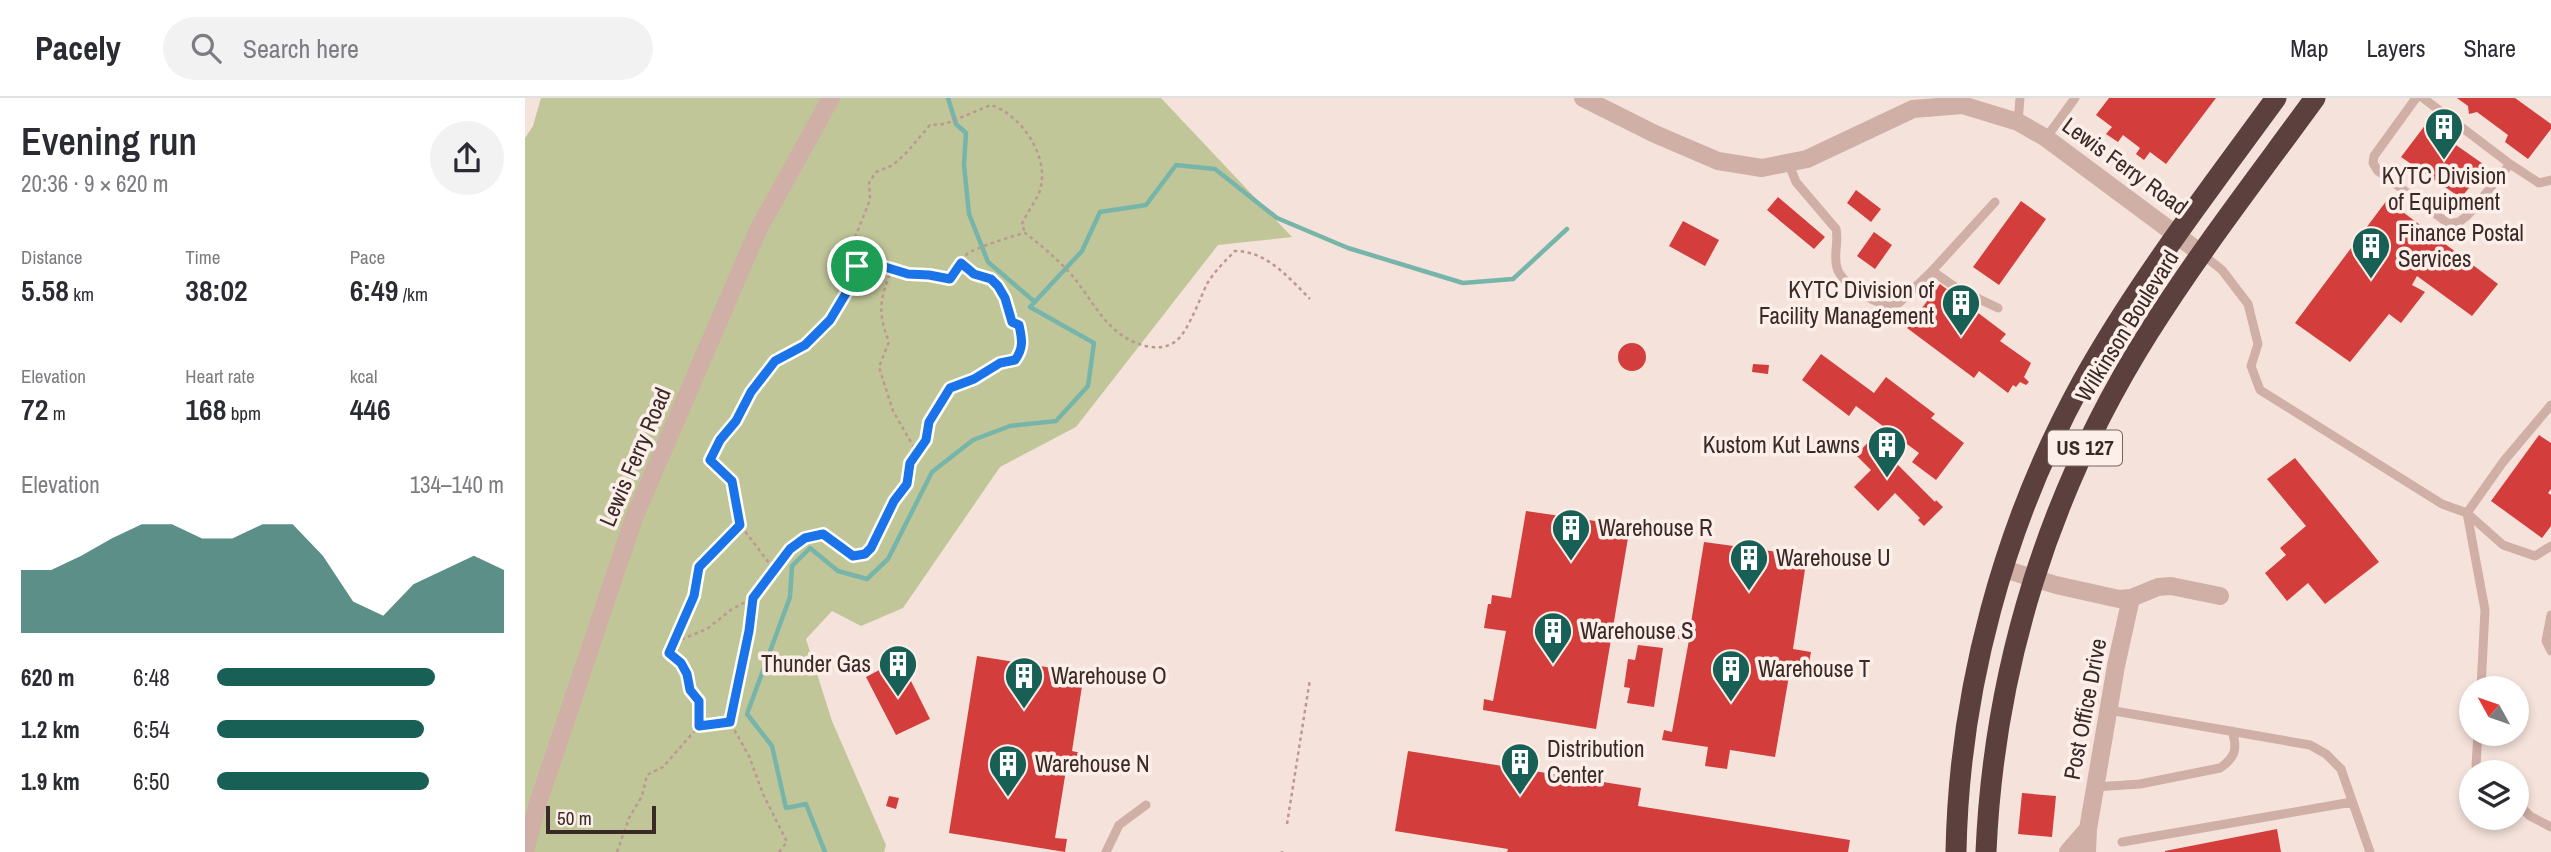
<!DOCTYPE html>
<meta charset="utf-8">
<style>
:root{--surface:#fff;--page:#f2f2f3;--text:#2b2b33;--muted:#7c7c81;--line:#e1e1e2;--accent:#186055}
body{margin:0;font-family:"Archivo Narrow",sans-serif;background:var(--page);color:var(--text);height:100vh;display:flex;flex-direction:column;font-size:26px;white-space:nowrap}
*{box-sizing:border-box;margin:0}
p{font-size:23px;color:var(--muted)}
.icon{flex:none;width:38px;height:38px;fill:none;stroke:currentColor;stroke-width:2;stroke-linecap:round;stroke-linejoin:round}
.map{position:relative;flex:1;overflow:hidden}
.side{display:flex;flex-direction:column;background:var(--surface);width:525px}
.side>*{flex:none}
.needle{width:46px;rotate:310deg}
.fabs{position:absolute;left:1934px;top:578px;display:grid;gap:14px}
.fabs a{display:grid;place-items:center;width:70px;height:70px;border-radius:50%;background:var(--surface);box-shadow:0 4px 10px #0003;font-size:35px}
.scale{position:absolute;left:21px;bottom:18px;width:110px;box-sizing:border-box;padding-left:7px;border:4px solid #3a2927;border-top:0;font-size:19px;line-height:24px;white-space:nowrap;color:#3a2927;-webkit-text-stroke:5px #fcefe9;paint-order:stroke}
.pin{position:absolute;display:grid;place-items:center;width:60px;height:60px;color:#fff;margin:-30px;border:4px solid #fff;border-radius:50%;box-shadow:0 2px 7px #0007}
.round{display:grid;place-items:center;flex:none;width:74px;height:74px;border-radius:37px;background:var(--page)}
.headline{display:flex;align-items:center;justify-content:space-between;height:119px;padding:0 21px}
h1{font-size:38px;font-weight:600;line-height:52px}
.figures{display:grid;grid-template-columns:repeat(3,1fr);gap:10px;height:119px;padding:7px 21px}
.figures div{display:grid;align-content:center}
.figures b{font-size:30px;font-weight:600}
.figures small{font-size:19px;font-weight:400}
.figures p{font-size:19px}
.chart{height:196px;padding:14px 21px}
.chart p{display:flex;justify-content:space-between}
.chart svg{width:100%;height:126px;margin-top:7px;fill:var(--accent);opacity:.7}
ul{padding:0 21px;list-style:none;font-size:23px}
li{display:grid;grid-template-columns:112px 84px 1fr;align-items:center;height:52px}
li i{height:18px;border-radius:9px;background:var(--accent)}
header{display:flex;align-items:center;gap:42px;box-sizing:border-box;height:98px;padding:0 35px;background:var(--surface);border-bottom:2px solid var(--line)}
header strong{font-size:33px}
nav{display:flex;gap:38px;margin-inline-start:auto;font-size:24px}
.search{width:490px;height:63px;background:var(--page);display:flex;align-items:center;gap:18px;box-sizing:border-box;padding:0 24px;border-radius:38px;color:var(--muted);font-size:26px}
main{display:flex;flex:1;min-height:0}
.map>svg:first-child{display:block}
.green{fill:#c1c699}
.lines{fill:none;stroke-linecap:round;stroke-linejoin:round}
.stream{stroke:#77b5aa;stroke-width:4.5}
.building{fill:#d33d3b}
.path{stroke:#bb9890;stroke-width:2.5;stroke-dasharray:3.5 3.5;stroke-linecap:butt}
.lane{stroke:#cfafa6;stroke-width:9}
.street{stroke:#cfafa6;stroke-width:18}
.highway{stroke:#5c403e;stroke-width:21}
.route-casing{stroke:#fff;stroke-width:14}
.route{stroke:#1a73e8;stroke-width:9}
.labels{text-anchor:middle;stroke-width:7;stroke-linejoin:round;paint-order:stroke}
.shield{fill:#fcefe9;stroke:#746461;stroke-width:2}
.shield-label{font-size:21px;font-weight:bold;fill:#3a2927}
.street-label{font-size:23px;fill:#3a2927;stroke:#fcefe9}
.poi-label{font-size:23px;fill:#3a2927;stroke:#fcefe9;text-anchor:start}
</style>
<header>
<strong>Pacely</strong>
<div class="search"><svg class="icon" aria-label="search" viewBox="0 0 24 24"><circle cx="10" cy="10" r="6"/><path d="M15 15l6 6"/></svg>Search here</div>
<nav><a>Map</a><a>Layers</a><a>Share</a></nav>
</header>
<main>
<section class="side">
<div class="headline"><div><h1>Evening run</h1><p>20:36 · 9 × 620 m</p></div><a class="round"><svg class="icon" aria-label="share" viewBox="0 0 24 24"><path d="M12 15V3M7 8l5-5 5 5M5 13v7h14v-7"/></svg></a></div>
<div class="figures">
<div><p>Distance</p><b>5.58<small> km</small></b></div>
<div><p>Time</p><b>38:02</b></div>
<div><p>Pace</p><b>6:49<small> /km</small></b></div>
</div>
<div class="figures">
<div><p>Elevation</p><b>72<small> m</small></b></div>
<div><p>Heart rate</p><b>168<small> bpm</small></b></div>
<div><p>kcal</p><b>446</b></div>
</div>
<div class="chart"><p><span>Elevation</span>134–140 m</p>
<svg viewBox="0 0 160 44" preserveAspectRatio="none"><path d="M0 44V22L10 22L20 17L30 11L40 6L50 6L60 11L70 11L80 6L90 6L100 17L110 33L120 38L130 27L140 22L150 17L160 22V44z"/></svg>
</div>
<ul>
<li><b>620 m</b>6:48<i style="width:76%"></i></li>
<li><b>1.2 km</b>6:54<i style="width:72%"></i></li>
<li><b>1.9 km</b>6:50<i style="width:74%"></i></li>
</ul>
</section>
<div class="map">
<svg width="2026" height="754" viewBox="0 0 2026 754">
<rect width="100%" height="100%" fill="#f5e3db"/>
<path class="green" d="M16,0H636L767,139L693,147L551,329L475,369L378,510L336,528L307,513L281,541L307,623L361,747L359,754H0V40L8,28Z"/>
<g class="lines">
<path class="stream" d="M423,0L431,26L441,35L439,67L444,116L463,164L510,204
M300,754L281,706L261,710L247,648L222,616L265,499L267,468L285,450L313,473L342,481L363,461L407,374L448,342L485,328L531,323L563,288L569,245L505,209L557,153L575,114L621,107L651,67L690,71L752,120L823,150L938,185L988,181L1042,131"/>
</g>
<path class="building" d="M1584,0H1691L1641,66L1625,54L1619,62L1611,56L1615,50L1598,37L1593,44L1581,36L1587,29L1571,17Z
M1932,0H1990L2026,26V31L2003,61L1980,44L1983,37L1952,14L1944,16L1943,8Z
M1901,26L1961,68L1936,100L1876,59Z
M1331,92L1356,111L1346,124L1322,105Z
M1253,99L1300,139L1289,151L1242,112Z
M1862,102L1973,186L1947,218L1892,178L1887,187L1900,194L1876,225L1864,216L1825,264L1770,225Z
M1496,103L1521,121L1474,187L1448,169Z
M1158,123L1194,142L1180,168L1144,148Z
M1349,134L1367,147L1350,171L1332,158Z
M1415,186L1481,236L1475,243L1506,265L1499,279L1504,284L1501,287L1495,284L1491,289L1488,287L1483,295L1454,273L1449,280L1382,230Z
M1093 259a14 14 0 1 1 28 0a14 14 0 1 1-28 0Z
M1296,256L1349,295L1361,279L1410,316L1406,320L1439,345L1411,382L1387,364L1394,355L1331,308L1324,318L1277,282Z
M1228,266L1244,267L1243,276L1227,274Z
M1351,336L1362,346L1357,351L1410,404L1411,402L1418,409L1399,428L1393,422L1395,420L1370,395L1353,413L1329,389L1346,372L1331,357Z
M2014,337L2026,345V391L2023,395L2026,397V428L2017,440L1966,403Z
M1770,360L1854,464L1800,506L1783,485L1762,503L1740,475L1761,457L1755,450L1781,428L1742,381Z
M1001,413L1105,428L1071,631L958,612L959,601L968,603L981,533L959,530L963,506H966L967,497L986,500Z
M1179,444L1282,458L1268,551L1286,554L1281,581L1264,578L1250,659L1205,652L1202,671L1180,668L1183,649L1137,642L1139,632L1147,634L1164,542L1153,541L1155,530L1165,531Z
M1113,547L1138,550L1129,609L1102,605L1105,590L1099,589L1103,561L1110,562Z
M452,558L559,575L547,653L556,655L554,668L542,666L530,740L542,741L540,754L424,735Z
M375,561L405,621L371,637L341,579Z
M883,653L1116,690L1113,708L1325,742L1323,754H982L983,751L870,733Z
M1497,695L1531,698L1527,739L1493,736Z
M364,698L374,700L371,711L361,708Z
M1752,731L1756,754H1640V753Z"/>
<g class="lines">
<path class="path" d="M332,168L347,165L383,176L404,177L425,181L436,165
M367,170C355,201 352,213 364,244L354,269L368,313L391,353
M216,428L244,465L246,474
M150,544L182,531L207,511L228,500
M174,628L205,624
M762,726L785,581
M757,753V754
M92,754L104,720L117,698L122,677L138,669L174,628V603L165,592L162,576L156,565L144,555L169,498L174,469L215,427L207,383L185,362L195,342L211,323L226,294L250,263L280,247L305,222L325,187L332,168L331,137L345,102L344,85L351,74L368,67L382,54L405,27L420,26L466,7C496,17 525,58 515,92C513,100 501,116 497,126L500,135
M254,754L262,744L238,696L224,658L205,624L224,533L228,500L266,451L280,440L298,436L328,458L340,456L347,450L369,403L382,386L385,365L401,342L403,324L425,290L449,281L475,265L490,262L497,253L494,227L487,224L480,200L473,188L466,181L449,176L436,165C437,163 441,157 442,156C449,150 491,137 500,135C516,147 531,160 545,175C570,204 583,242 626,249C634,250 644,249 651,243C663,234 675,200 682,186C689,174 700,163 710,153C742,153 764,180 785,201"/>
<path class="lane" d="M1891,0L1849,58L1848,65L1853,73L1924,126L1934,124L1943,117L1985,66L1898,0
M1493,24L1495,0
M1521,40L1550,0
M1263,64L1271,84L1311,131C1314,144 1308,157 1312,170C1316,186 1359,215 1375,204L1407,173L1470,104
M1985,66L2014,85L2026,82
M1677,156L1697,172L1723,206L1733,246L1726,268L1735,292L1917,406L1942,415L1978,364L2026,307
M1407,173L1433,191L1473,210
M1942,415L1960,512L1956,590
M1942,415L1978,447L2010,458L2026,448
M2026,517L2021,543L2026,553
M1584,612L1785,647L1801,656L1816,671L1845,754
M1953,635L1951,668L1958,674
M1570,689L1615,686L1695,670C1710,660 1713,651 1707,633
M1992,705L2005,718L2026,729
M1597,744L1827,704
M581,754L594,727L621,707"/>
<path class="street" d="M1058,0L1130,36L1193,63L1237,70L1282,61L1388,11L1437,7L1493,24L1521,40L1677,156
M1479,471L1531,487L1594,501L1606,500L1633,489L1646,488L1695,498
M0,754L12,708L109,420L233,132L306,0
M1543,754L1563,731
M1562,754L1563,731L1591,568L1606,500"/>
<path class="highway" d="M1431,754C1434,592 1479,426 1557,284C1612,185 1684,92 1751,0
M1461,754C1469,568 1525,391 1624,234C1675,153 1734,77 1790,0"/>
</g>
<g class="lines">
<g class="route-casing">
<path id="route" d="M347,165L383,176L404,177L425,181L436,165L449,176L466,181L473,188L480,200L487,224L494,227C497,241 499,250 490,262L475,265L449,281L425,290L404,324L401,342L385,365L382,386L369,403L346,450L340,456L328,458L298,436L280,440L265,451L228,500L224,533L205,624L174,628V603L165,592L162,576L156,565L144,555L169,498L174,469L215,427L207,383L185,362L195,342L211,323L226,294L250,263L280,247L305,222L326,187L332,168Z"/>
</g>
<use href="#route" class="route"/>
</g>
<defs>
<g id="building-pin" transform="scale(2.0125)"><path d="M0 17L-7.5 6A9.5 9.5 0 1 1 7.5 6Z" fill="#186055" stroke="#fcefe9"/><path d="M-4-6H4V6H1V3H-1V6H-4ZM-2.5-4.3h1.7v1.8h-1.7ZM.8-4.3h1.7v1.8H.8ZM-2.5-1h1.7V.8h-1.7ZM.8-1h1.7V.8H.8Z" fill="#fff"/></g>
</defs>
<g fill-rule="evenodd">
<use href="#building-pin" x="1919" y="29"/>
<use href="#building-pin" x="1846" y="148"/>
<use href="#building-pin" x="1436" y="205"/>
<use href="#building-pin" x="1362" y="347"/>
<use href="#building-pin" x="1046" y="430"/>
<use href="#building-pin" x="1224" y="460"/>
<use href="#building-pin" x="1028" y="533"/>
<use href="#building-pin" x="373" y="566"/>
<use href="#building-pin" x="1206" y="571"/>
<use href="#building-pin" x="499" y="578"/>
<use href="#building-pin" x="995" y="664"/>
<use href="#building-pin" x="483" y="666"/>
</g>
<g class="labels">
<rect class="shield" x="1523" y="332.5" width="74" height="35" rx="5"/>
<g class="shield-label">
<text x="1560" y="357">US 127</text>
</g>
<g class="street-label">
<text transform="translate(1600 68) rotate(36)" y="8">Lewis Ferry Road</text>
<text transform="translate(1602 228) rotate(-58)" y="8">Wilkinson Boulevard</text>
<text transform="translate(110 359) rotate(-67)" y="8">Lewis Ferry Road</text>
<text transform="translate(1560 611) rotate(-79)" y="8">Post Office Drive</text>
</g>
<g class="poi-label">
<text x="1919" y="86" text-anchor="middle">KYTC Division<tspan x="1919" dy="26">of Equipment</tspan></text>
<text x="1873" y="143">Finance Postal<tspan x="1873" dy="26">Services</tspan></text>
<text x="1409" y="200" text-anchor="end">KYTC Division of<tspan x="1409" dy="26">Facility Management</tspan></text>
<text x="1335" y="355" text-anchor="end">Kustom Kut Lawns</text>
<text x="1073" y="438">Warehouse R</text>
<text x="1251" y="468">Warehouse U</text>
<text x="1055" y="541">Warehouse S</text>
<text x="346" y="574" text-anchor="end">Thunder Gas</text>
<text x="1233" y="579">Warehouse T</text>
<text x="526" y="586">Warehouse O</text>
<text x="1022" y="659">Distribution<tspan x="1022" dy="26">Center</tspan></text>
<text x="510" y="674">Warehouse N</text>
</g>
</g>
</svg>
<div class="fabs">
<a><svg class="needle" viewBox="-14 -14 28 28"><path d="M0-13l5 13h-10z" fill="#e53935"/><path d="M0 13l5-13h-10z" fill="#7c7c81"/></svg></a>
<a><svg class="icon" aria-label="layers" viewBox="0 0 24 24"><path d="M12 4l9 5-9 5-9-5zM3 14l9 5 9-5"/></svg></a>
</div>
<div class="scale">50 m</div>
<div class="pin" style="left:332px;top:168px;background:#1e9e55"><svg class="icon" aria-label="arrive" viewBox="0 0 24 24"><path d="M6 21V4h12l-3 4 3 4H6"/></svg></div>
</div>
</main>
